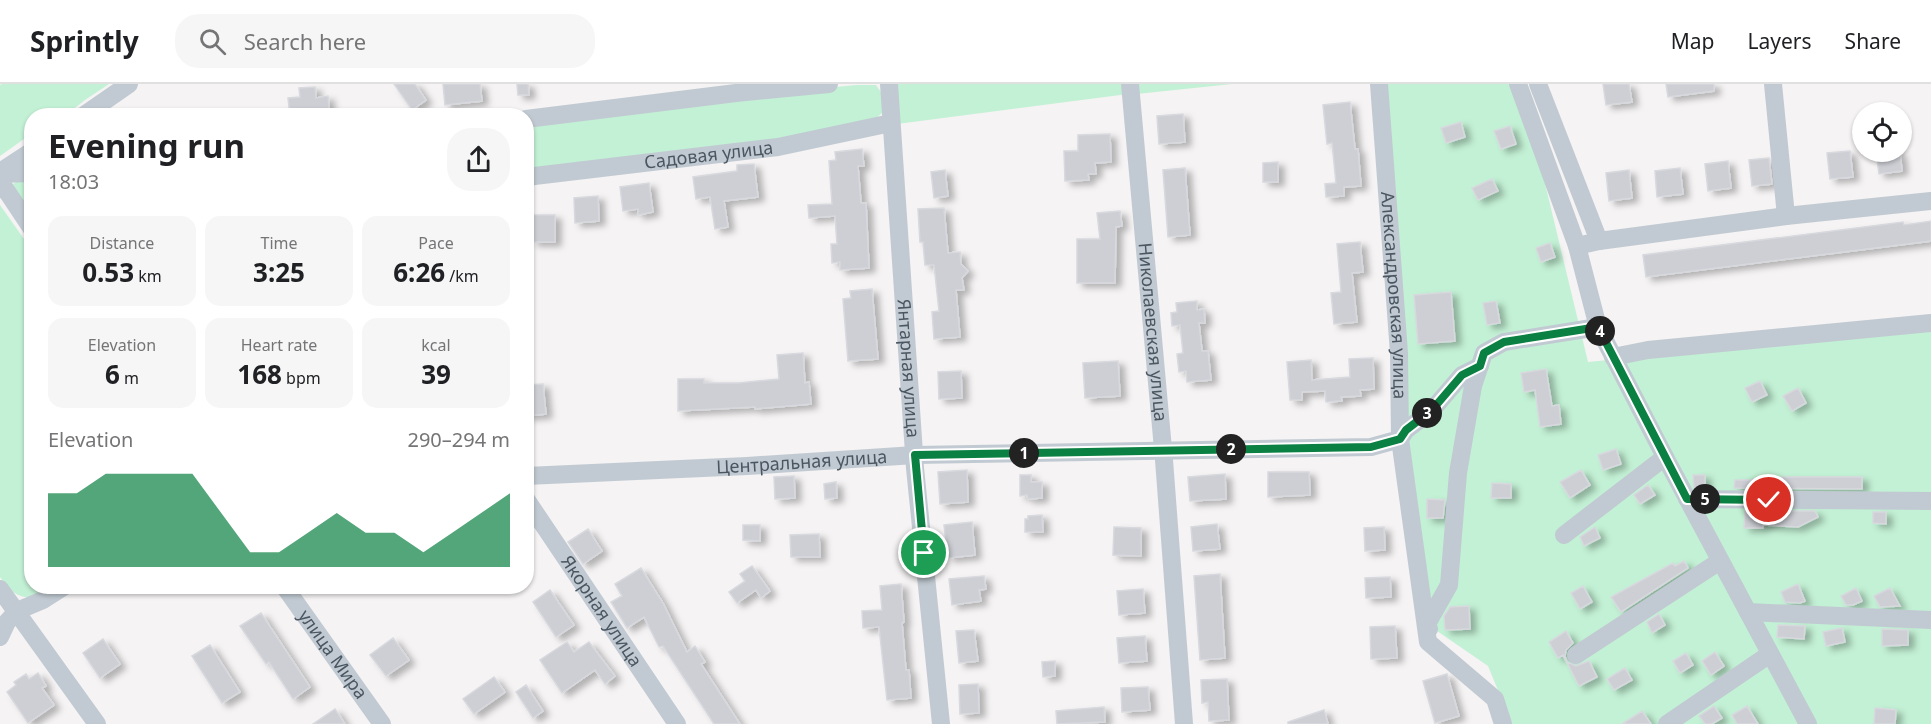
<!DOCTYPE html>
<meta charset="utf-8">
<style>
:root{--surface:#fff;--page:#f6f6f6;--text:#202124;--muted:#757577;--line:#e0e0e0;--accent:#0b8043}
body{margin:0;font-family:"Noto Sans",sans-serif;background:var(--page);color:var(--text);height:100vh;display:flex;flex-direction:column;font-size:22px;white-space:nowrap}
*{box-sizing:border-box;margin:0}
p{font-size:20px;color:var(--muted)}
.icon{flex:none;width:33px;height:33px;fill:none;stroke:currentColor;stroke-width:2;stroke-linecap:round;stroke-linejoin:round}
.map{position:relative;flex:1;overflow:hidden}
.drawer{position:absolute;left:24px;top:24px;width:510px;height:486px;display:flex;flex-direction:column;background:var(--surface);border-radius:24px;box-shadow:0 2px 4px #0004}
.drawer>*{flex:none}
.buttons{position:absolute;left:1852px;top:18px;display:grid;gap:12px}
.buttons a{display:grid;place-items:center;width:60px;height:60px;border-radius:50%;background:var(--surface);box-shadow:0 2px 4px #0004;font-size:30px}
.pin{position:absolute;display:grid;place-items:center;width:51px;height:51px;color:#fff;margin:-26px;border:3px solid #fff;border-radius:50%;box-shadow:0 2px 6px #0007}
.km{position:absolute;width:30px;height:30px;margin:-15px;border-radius:50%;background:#222;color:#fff;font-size:16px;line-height:30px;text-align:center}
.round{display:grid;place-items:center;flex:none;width:63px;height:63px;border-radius:24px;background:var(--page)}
.summary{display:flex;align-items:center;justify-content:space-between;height:102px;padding:0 24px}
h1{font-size:33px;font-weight:700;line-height:45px}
.figures{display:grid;grid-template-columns:repeat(3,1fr);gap:9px;height:102px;padding:6px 24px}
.figures div{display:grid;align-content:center;border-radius:15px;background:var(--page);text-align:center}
.figures b{font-size:26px;font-weight:700}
.figures small{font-size:16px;font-weight:400}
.figures p{font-size:16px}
.chart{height:168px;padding:12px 24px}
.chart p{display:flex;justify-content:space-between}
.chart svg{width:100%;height:108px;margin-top:6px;fill:var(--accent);opacity:.7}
header{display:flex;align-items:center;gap:36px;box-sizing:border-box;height:84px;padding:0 30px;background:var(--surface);border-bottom:2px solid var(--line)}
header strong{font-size:28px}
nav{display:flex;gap:33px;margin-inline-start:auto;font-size:21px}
.search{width:420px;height:54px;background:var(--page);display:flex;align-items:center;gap:15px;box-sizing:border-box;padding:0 21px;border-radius:24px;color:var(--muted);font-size:22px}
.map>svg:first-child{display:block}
.green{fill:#c3f1d5}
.building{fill:#cdcfd5;stroke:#d7d9de;stroke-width:1.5;filter:url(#shadow)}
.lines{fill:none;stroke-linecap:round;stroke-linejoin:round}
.minor{stroke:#c1cad2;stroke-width:18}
.route-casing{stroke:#fff;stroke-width:12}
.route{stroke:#0b8043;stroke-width:8}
.labels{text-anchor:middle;stroke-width:4.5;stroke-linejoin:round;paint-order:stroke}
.street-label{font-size:18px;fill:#4a5661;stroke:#fff}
</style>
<header>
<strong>Sprintly</strong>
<div class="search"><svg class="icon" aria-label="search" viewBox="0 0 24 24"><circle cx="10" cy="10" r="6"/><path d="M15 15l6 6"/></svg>Search here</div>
<nav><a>Map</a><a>Layers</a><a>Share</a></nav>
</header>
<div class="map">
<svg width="1931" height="640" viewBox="0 0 1931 640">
<defs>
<filter id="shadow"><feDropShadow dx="6" dy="4" stdDeviation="3" flood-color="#0004"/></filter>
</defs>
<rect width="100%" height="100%" fill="#f5f3f3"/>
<path class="green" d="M2,0H109L85,16L66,31L32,32L31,50L0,72V1Z
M898,0H1127L1128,10L897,40L893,6Z
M1137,0H1232L1137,10Z
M1384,0H1521L1588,278L1931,245V640H1512L1488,582L1427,540L1406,346Z
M856,1H876L883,11L882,29L873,37L777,58L527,89L526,40L736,13Z
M31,96V133L13,100L18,97Z
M0,121L31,165L32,502L56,503C31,518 17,518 0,493Z"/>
<path class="building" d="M394,0H415L426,16L412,26Z
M443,0H480L482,17L445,21Z
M517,0H528L529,11H518Z
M1603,0H1629L1632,18L1606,21Z
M1666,0H1714V7L1668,13Z
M315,3L316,14L328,12L330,32H290L288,14L300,13L299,4Z
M1350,18L1355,65H1358L1361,102L1344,103V112L1326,113L1325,100L1336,99L1332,59L1327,60L1323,21Z
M1183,30L1185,58L1159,60L1157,32Z
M1461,38L1465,53L1446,59L1441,44Z
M1510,42L1516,60L1501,65L1494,47Z
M1110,50L1111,78L1095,79L1096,90H1088L1089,96L1065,97L1064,67H1078V51Z
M862,65L864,82H858L861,119H866L869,184L840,186V178L832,179L831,160H837L835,132L809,134L808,121L832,120L829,77L836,76L835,68Z
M1850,67L1853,93L1830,95L1827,69Z
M1876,68H1900L1902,87L1879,90Z
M1769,74L1772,100L1752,102L1749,76Z
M1728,77L1731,104L1708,107L1705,80Z
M1278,78V98H1263V79Z
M754,80L758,113L724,117L728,143L715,145L710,113L696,115L693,93L737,87V81Z
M1185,84L1190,151L1168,153L1163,86Z
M1680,84L1683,110L1657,113L1655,87Z
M945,86L948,112L934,114L931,88Z
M1629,86L1632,114L1609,117L1606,89Z
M1492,95L1498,107L1478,116L1472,104Z
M649,99L653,128L638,131V125L623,127L620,103Z
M598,112L599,137L575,139L574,114Z
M944,124L948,169L960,168L961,180L968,187L962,194L964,206H956L960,253L934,255L932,228L939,227L934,181H925L923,158H920L918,125Z
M1120,127L1122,142L1116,143L1115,199H1077V155H1100L1097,129Z
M532,131H555V158H532Z
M1931,137V157L1646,193L1643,171L1903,138L1904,141Z
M1360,158L1363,188L1352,189L1357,238L1334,240L1331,209L1341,208L1337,160Z
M1550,159L1555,173L1541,178L1536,164Z
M872,205L878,275L848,277L843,215L851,214L850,207Z
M1451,208L1455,257L1418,260L1414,211Z
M1197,217V226L1204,225L1205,239H1199L1202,267H1208L1211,296L1187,298L1186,287L1179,288L1177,270L1183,269L1180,241L1172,242L1171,229L1177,228L1176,219Z
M1496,217L1500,239L1487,241L1483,219Z
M803,269L805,299L809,298L811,320L755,325V323L678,327V295H704V299H738L779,295L777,271Z
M1373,274L1374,305L1360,306L1361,312L1341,313L1342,317L1326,318L1325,307L1302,308V316H1290L1287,278L1311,276L1312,296L1350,293L1349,275Z
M1118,277L1120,312L1085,314L1083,279Z
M1546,285L1552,322L1559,321L1561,340L1540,343L1535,306L1524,308L1521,289Z
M961,287L962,314L939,315L938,288Z
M1760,297L1767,311L1752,318L1745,304Z
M543,300L546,330L526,332V301Z
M1798,304L1806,319L1792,327L1783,312Z
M1616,365L1621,380L1603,386L1598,371Z
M967,386L968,418L940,420L938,388Z
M1581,386L1590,401L1570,414L1560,398Z
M1268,388H1309L1310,411L1268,413Z
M1225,390L1226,415L1190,417L1188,393Z
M1020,391H1031V398H1042V414L1028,415L1027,411L1020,412Z
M1693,391H1705V404H1694Z
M794,392L795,414L775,415L774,393Z
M1782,393H1862V405L1734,404L1735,396H1782Z
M836,398L837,414L825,415L824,400Z
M1492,399L1511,400V414H1491Z
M1648,401L1655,411L1640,420L1634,411Z
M1427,415L1445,416L1443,434H1427Z
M1745,427H1815L1818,433L1798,443L1763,441V444H1744Z
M1873,428H1886V440L1873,439Z
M1042,431L1043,448H1025V435H1028V432Z
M972,438L975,471L948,474L944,441Z
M1217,440L1220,465L1193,467L1191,443Z
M743,441H760V457L743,456Z
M1114,443L1141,444V472L1113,471Z
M1384,443L1385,466L1365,467L1364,444Z
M1595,443L1600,454L1584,462L1580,453Z
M588,445L602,467L583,480L568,458Z
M819,450L820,473H791L790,451Z
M1684,477L1688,484L1621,528L1611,513L1673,479L1675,482Z
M752,482L770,507L761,514L756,506L737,519L729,508L745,497L740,490Z
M641,484L663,519L687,568L695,562L705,578L701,580L740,640H714L663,562L659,563L644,533L627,544L611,518L622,512L615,500Z
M1220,490L1225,574L1200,576L1194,492Z
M984,492L986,505L979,506L981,517L952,521L949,495Z
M1390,493L1391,513L1366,514L1365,494Z
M901,500L904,538L902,539L906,586H909L911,614L887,616L879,543L863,544L862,527L882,526L880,502Z
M1798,500L1805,517L1800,519L1785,518L1781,508Z
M1583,502L1592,518L1580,525L1571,509Z
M1856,504L1862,517L1853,521H1846L1841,512Z
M1890,504L1900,522L1880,523L1874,512Z
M1143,505L1145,529L1119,531L1117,507Z
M550,506L574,541L556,553L533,518Z
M1469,522L1470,545L1445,546L1444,532L1450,523Z
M261,529L310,603L293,615L269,578L266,580L240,542Z
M1659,530L1665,541L1652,549L1647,538Z
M1778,541L1805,542L1804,555L1777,553Z
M1395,542L1397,574L1371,575L1370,543Z
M1842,544L1845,558L1826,562L1823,548Z
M1882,545L1908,546V561L1882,562Z
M974,546L978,577L959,579L956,547Z
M1566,547L1573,559L1566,566L1565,572L1567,578L1576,582L1589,577L1597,593L1579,602L1563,571L1558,574L1549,558Z
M1145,552L1147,577L1119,579L1117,554Z
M393,554L409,576L386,592L370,571Z
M103,555L120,580L100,594L83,569Z
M567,558L574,568L589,558L615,592L605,600L595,586L562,609L540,576Z
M210,561L240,608L222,619L192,572Z
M1715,568L1724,582L1711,591L1702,577Z
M1686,569L1693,581L1680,589L1673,577Z
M1055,577V592L1043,593L1042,578Z
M1625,584L1632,596L1614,606L1607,595Z
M38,589L46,602L42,604L54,621L28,639L7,608L16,601L14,598L26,590L29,595Z
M1447,590L1459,632L1435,639L1423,597Z
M494,593L505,608L474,630L463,615Z
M1227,595L1229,636L1209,637L1208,618L1202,619L1201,596Z
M978,600L979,629L960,630L959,601Z
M526,601L543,627L533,634L516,608Z
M1148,603L1150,626L1122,628L1121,604Z
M1714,622L1722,634L1712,640H1705L1699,632Z
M1747,622L1758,640H1737L1732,631Z
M1104,623L1105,638L1057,640L1056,627Z
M1875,624L1896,626L1895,640H1874Z
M335,625L345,640H313Z
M1324,626L1328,640H1288V638Z
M1642,627L1651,640H1622Z"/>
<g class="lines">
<g class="minor">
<path id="s1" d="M889,0L915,384L941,640"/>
<path id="s2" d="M1130,0L1164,376L1184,640"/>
<path id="s3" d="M1379,0L1399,269L1400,355L1428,558L1495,615L1503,640"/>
<path d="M1518,0L1577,162L1598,243L1665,373L1808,640"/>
<path d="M1538,0L1599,157"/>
<path d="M1773,0L1786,132"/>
<path d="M83,32L129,0"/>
<path d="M526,35L736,9L829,0"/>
<path d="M0,88L32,67"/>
<path d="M0,90L32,89"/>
<path id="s4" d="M526,93L778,63L891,39"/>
<path d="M0,97L32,145"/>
<path d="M1577,162L1599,157L1786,132L1931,117"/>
<path d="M1613,273L1648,266L1931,239"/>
<path d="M1400,355L1406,346L1432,326L1462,291L1480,282"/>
<path id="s5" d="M526,392L747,382L915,371L1371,363L1400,355"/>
<path id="s6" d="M526,415L677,640"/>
<path d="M1687,415L1931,417"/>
<path d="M1564,451L1665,373"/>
<path id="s7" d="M284,502L382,640"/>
<path d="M0,505L97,640"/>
<path d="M1748,528L1931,536"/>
<path d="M1429,545L1427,540L1449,501L1458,389L1473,302L1484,269L1504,258L1598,243"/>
<path d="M0,553L7,538L17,527L43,516L65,502"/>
<path d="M1576,571L1720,477"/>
<path d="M1667,640L1770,570"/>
</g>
</g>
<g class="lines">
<g class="route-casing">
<path id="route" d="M924,469L915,371L1371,363L1400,355L1406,346L1432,326L1462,291L1480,282L1484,269L1504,258L1598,243L1687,415L1769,416"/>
</g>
<use href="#route" class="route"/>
</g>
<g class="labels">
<g class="street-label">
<text dy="6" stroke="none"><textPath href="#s4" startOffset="184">Садовая улица</textPath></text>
<text dy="6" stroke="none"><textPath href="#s3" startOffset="212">Александровская улица</textPath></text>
<text dy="6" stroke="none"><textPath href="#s2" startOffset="249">Николаевская улица</textPath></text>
<text dy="6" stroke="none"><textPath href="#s1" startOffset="285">Янтарная улица</textPath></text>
<text dy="6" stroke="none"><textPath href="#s5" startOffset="276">Центральная улица</textPath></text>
<text dy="6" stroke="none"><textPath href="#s6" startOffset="135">Якорная улица</textPath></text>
<text dy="6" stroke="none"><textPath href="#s7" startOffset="84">улица Мира</textPath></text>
</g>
</g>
</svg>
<div class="buttons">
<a><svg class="icon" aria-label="locate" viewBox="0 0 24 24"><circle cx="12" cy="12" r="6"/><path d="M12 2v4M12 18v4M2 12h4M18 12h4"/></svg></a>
</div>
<div class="pin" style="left:924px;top:469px;background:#1e9e55"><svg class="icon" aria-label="arrive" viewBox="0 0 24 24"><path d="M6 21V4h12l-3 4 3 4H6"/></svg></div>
<div class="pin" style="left:1769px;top:416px;background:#d93025"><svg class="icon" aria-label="check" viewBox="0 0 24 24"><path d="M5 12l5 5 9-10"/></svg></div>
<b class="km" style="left:1024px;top:369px">1</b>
<b class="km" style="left:1231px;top:365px">2</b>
<b class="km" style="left:1427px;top:329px">3</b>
<b class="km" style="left:1600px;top:247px">4</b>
<b class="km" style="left:1705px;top:415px">5</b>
<section class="drawer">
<div class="summary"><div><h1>Evening run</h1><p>18:03</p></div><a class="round"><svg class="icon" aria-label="share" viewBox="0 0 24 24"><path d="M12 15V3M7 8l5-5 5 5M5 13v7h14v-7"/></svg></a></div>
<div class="figures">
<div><p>Distance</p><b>0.53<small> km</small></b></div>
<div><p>Time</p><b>3:25</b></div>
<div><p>Pace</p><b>6:26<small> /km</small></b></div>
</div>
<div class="figures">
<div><p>Elevation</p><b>6<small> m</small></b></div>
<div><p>Heart rate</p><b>168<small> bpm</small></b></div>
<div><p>kcal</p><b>39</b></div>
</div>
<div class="chart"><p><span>Elevation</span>290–294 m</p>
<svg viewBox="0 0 160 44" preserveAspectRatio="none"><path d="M0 44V14L10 14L20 6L30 6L40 6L50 6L60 22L70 38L80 38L90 30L100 22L110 30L120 30L130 38L140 30L150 22L160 14V44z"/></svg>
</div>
</section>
</div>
